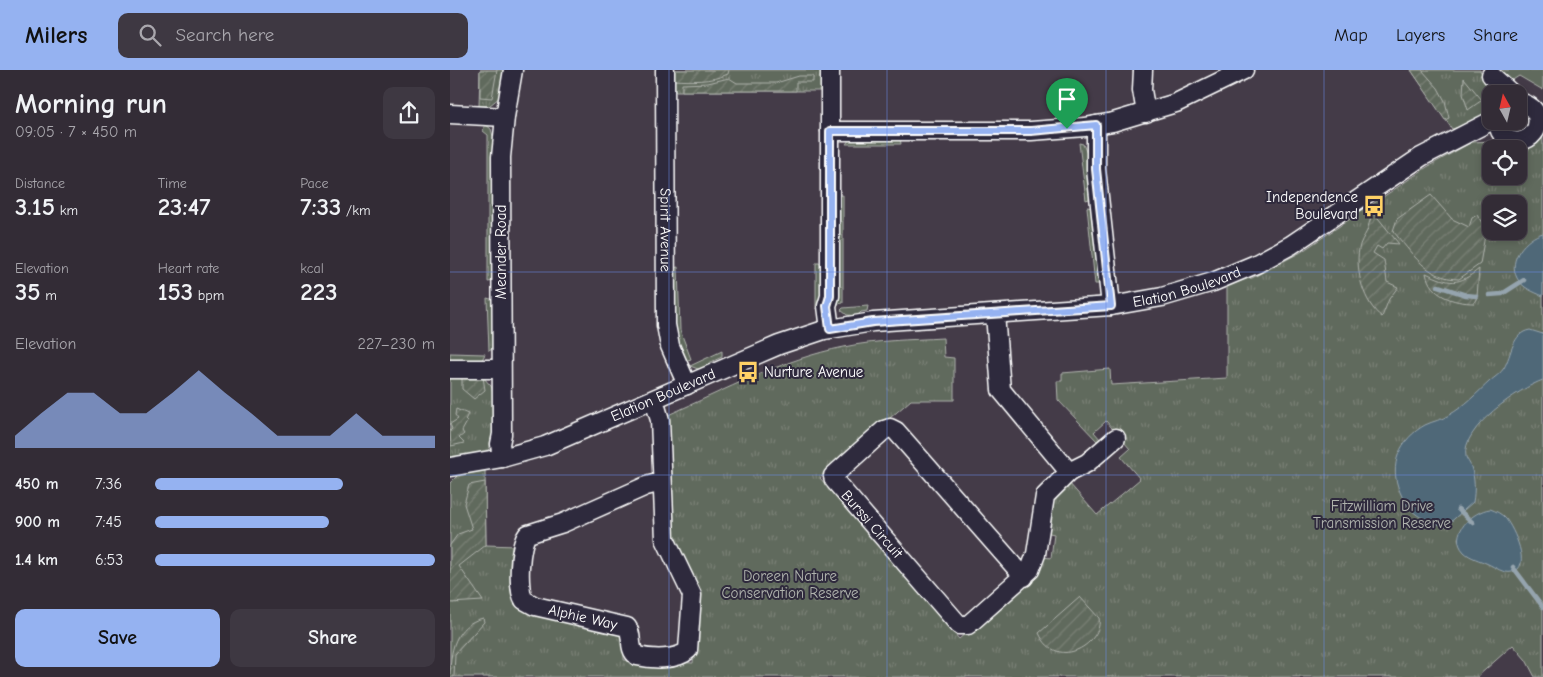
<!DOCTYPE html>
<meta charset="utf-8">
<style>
:root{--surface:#332c36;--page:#3e3842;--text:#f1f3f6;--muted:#a9a7ad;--line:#4e4851;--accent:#95b2f1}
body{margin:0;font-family:"Comic Neue",sans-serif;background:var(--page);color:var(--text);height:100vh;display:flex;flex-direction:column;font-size:19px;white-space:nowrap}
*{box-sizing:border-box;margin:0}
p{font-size:16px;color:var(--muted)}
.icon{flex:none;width:28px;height:28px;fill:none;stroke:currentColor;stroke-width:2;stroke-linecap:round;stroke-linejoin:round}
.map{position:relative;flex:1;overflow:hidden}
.details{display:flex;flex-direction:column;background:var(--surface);width:450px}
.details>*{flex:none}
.needle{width:32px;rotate:352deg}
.controls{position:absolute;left:1032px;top:15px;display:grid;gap:10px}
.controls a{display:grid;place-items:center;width:45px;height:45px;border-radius:10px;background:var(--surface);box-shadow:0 2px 8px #0003,0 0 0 1px var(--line);font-size:25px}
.pin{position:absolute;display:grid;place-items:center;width:42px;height:42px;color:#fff;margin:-51px -21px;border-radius:50% 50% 50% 0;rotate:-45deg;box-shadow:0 0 5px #0007}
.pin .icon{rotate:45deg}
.round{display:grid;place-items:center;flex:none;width:52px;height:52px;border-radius:10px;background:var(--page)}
.head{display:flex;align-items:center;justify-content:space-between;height:85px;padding:0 15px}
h1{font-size:28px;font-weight:700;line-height:38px}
.metrics{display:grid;grid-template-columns:repeat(3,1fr);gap:8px;height:85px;padding:5px 15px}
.metrics div{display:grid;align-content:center}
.metrics b{font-size:25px;font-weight:700}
.metrics small{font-size:14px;font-weight:400}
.metrics p{font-size:14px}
.chart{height:140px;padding:10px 15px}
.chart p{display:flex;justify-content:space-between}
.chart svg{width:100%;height:90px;margin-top:5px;fill:var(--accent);opacity:.7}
.action{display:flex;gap:10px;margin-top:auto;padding:10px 15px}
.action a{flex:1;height:58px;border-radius:10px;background:var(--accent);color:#111;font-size:20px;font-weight:700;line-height:58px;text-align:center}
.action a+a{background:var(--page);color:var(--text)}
ul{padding:0 15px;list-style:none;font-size:16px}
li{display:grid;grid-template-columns:80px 60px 1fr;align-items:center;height:38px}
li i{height:12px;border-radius:6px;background:var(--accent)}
header{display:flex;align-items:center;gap:30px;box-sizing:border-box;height:70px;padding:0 25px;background:var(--accent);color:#111}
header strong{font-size:24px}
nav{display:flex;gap:28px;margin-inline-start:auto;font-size:18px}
.search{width:350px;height:45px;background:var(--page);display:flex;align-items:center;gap:12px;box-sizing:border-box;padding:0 18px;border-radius:10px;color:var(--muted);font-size:19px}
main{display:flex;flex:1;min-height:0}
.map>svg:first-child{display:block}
.grass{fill:#616a5d;stroke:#b0b4ae}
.park{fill:url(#park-tufts);stroke:#b0b4ae;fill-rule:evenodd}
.garden{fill:url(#garden-furrows);stroke:#b0b4ae}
.water{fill:#4f6878;stroke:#95a4ae}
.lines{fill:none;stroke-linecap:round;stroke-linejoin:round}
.stream{stroke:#95a4ae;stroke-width:4.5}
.minor-casing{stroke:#fff;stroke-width:21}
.minor{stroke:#2f2a3d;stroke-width:18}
.route-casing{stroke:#fff;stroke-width:10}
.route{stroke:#95b2f1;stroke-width:6}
.grid{fill:none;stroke:#6c8ce6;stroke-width:1;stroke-opacity:0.55}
.labels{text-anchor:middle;stroke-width:4;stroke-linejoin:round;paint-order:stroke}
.poi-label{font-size:15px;fill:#fff;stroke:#2f2a3d;text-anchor:end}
.street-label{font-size:15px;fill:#fff;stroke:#2f2a3d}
.park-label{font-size:15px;fill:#b0b4ae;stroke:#2f2a3d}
</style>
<header>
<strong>Milers</strong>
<div class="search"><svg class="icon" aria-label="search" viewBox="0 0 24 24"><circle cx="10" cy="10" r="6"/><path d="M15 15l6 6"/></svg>Search here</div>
<nav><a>Map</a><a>Layers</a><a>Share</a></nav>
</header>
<main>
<section class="details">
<div class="head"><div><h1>Morning run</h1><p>09:05 · 7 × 450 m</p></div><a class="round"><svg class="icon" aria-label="share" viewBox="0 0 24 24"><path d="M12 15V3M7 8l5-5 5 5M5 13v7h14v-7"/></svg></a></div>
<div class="metrics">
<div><p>Distance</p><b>3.15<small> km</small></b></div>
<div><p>Time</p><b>23:47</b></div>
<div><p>Pace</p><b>7:33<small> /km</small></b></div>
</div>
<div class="metrics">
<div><p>Elevation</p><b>35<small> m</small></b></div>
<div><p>Heart rate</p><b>153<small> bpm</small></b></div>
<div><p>kcal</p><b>223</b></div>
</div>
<div class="chart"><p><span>Elevation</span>227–230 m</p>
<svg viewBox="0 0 160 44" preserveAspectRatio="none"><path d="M0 44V38L10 27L20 17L30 17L40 27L50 27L60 17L70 6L80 17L90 27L100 38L110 38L120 38L130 27L140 38L150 38L160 38V44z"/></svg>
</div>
<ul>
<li><b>450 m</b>7:36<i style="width:67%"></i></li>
<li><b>900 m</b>7:45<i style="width:62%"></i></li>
<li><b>1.4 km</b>6:53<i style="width:100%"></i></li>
</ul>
<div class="action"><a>Save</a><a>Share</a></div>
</section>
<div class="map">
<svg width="1093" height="607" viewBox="0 0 1093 607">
<defs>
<pattern id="park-tufts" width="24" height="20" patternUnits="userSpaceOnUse" patternTransform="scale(1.25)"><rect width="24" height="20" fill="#616a5d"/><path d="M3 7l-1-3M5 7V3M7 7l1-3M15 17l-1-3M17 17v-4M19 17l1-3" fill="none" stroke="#798075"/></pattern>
<pattern id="garden-furrows" width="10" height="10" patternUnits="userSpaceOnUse" patternTransform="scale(1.25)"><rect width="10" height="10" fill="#616a5d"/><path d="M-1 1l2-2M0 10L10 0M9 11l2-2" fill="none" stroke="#798075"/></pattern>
</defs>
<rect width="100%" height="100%" fill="#443b48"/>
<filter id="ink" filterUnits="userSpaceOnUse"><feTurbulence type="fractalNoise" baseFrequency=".02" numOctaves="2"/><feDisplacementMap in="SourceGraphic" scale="10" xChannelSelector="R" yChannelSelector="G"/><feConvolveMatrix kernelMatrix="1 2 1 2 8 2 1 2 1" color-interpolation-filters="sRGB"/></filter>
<g filter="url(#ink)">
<path class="grass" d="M1049,0H1093V20L1069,6L1058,13Z
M35,54L41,59L44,70V211L38,212V65L33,61Z
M450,68L451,74H396L400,69Z
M629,73L633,74L637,84L642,128L636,130Z
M393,125V233L388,234V127Z
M637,137L643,138L651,214H645Z
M366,193H372V237L366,238Z
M228,197L230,260L241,289L235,291L224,262L223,198Z
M37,228L44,230L42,279L39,281Z
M418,236L417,241L411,242L407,246L397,245L391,240L393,238Z
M272,281V287L259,293L257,298L248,299L240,296Z
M0,283L35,284L32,290L0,291Z"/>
<path class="park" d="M30,0H55L50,27L39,36H29Z
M223,0H372V21H223Z
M961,0H1030C1049,37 1041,49 1002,59Z
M1093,64V607H1085L1076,590L1063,575L1027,607H0V413L8,405L35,400L36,475L66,476V535L174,564V590L243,593L248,517L219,466L218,345C275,320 333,289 394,277C426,270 460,270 493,268L494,287L504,288V330H461L370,408L509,569L589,500L593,487L601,488L604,464L595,462L600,431L619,413L647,445L690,409L671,387L680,379L656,351L644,362L651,370L648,372L608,330L607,311H612V303L660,299L661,315L777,308V215L793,209L802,208L851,182L900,149L907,140H914L977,97L1022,72L1045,71L1065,79H1041V106H1069V79ZM1041,134H1069V161H1041Z
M0,306L33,307L41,316C45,326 46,374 38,380C28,388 11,388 0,390Z"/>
<path class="garden" d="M30,0H47L42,28L30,27Z
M223,0H279L278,4C260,12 242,11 223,10Z
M961,0H972L988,18L995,31L999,48L995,50Z
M349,6H363V12H346V21H232V14L258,13L279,8L287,13H326Z
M1014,8L1032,30L1018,40L1013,24Z
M981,125L1002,149L1019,157L1022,148L1027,145L1036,159L1030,194L1009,209C977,209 962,183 943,161L947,149Z
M924,143L949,174L937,173L932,179L927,176L923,183L934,190L937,212L948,217L939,229L932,247C914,234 905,201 909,179C910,172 914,167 917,161C919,155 920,147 924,143Z
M1029,199L1027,227L1024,233C1004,233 980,226 976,203C1000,214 1008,216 1029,199Z
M12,306L33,307L35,320L24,329L12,319Z
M6,339L18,344L15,350L17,352L12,361L14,364L9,368L14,373L1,376L0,361L2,359L0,354L8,349L5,345Z
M35,412L36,475L9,496L33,531L0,533V475L8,464L22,459L14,434L19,415Z
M630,527L649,548C654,571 608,604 589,563Z
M33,548L34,552L5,584L4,607H0C0,582 4,555 33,548Z"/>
<path class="water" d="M1093,163V226C1084,222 1072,218 1067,208C1057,189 1076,168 1093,163Z
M1080,260L1093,264V310C1070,318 1010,358 1016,387C1017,390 1020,393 1021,397C1025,408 1025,421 1023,432L996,456C973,451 959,444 950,422C938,395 950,369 975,355C983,351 992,350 999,345C1015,336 1027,323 1040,311C1045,307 1051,303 1054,298C1062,284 1062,263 1080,260Z
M1040,439C1046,441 1052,444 1056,449C1063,458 1083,498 1062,502C1054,504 1045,497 1038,494C1030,490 1020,488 1014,482C997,464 1023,441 1040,439Z"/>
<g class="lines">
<path class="stream" d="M988,216L1016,225L1026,226
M1039,225L1052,224L1074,210
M1008,439L1023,453
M1063,497L1093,537"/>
<g class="minor-casing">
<g id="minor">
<path id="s1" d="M215,0L216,255L220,276L237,315"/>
<path d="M380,0V226L377,236L380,259"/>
<path d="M693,0L692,20L696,43"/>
<path d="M1041,5L1062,24"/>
<path d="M0,44L55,47"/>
<path d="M1048,51C1049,83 1093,74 1087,46C1084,37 1077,34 1069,32"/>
<path d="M646,55V99L661,236"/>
<path d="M380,61H581L635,57L663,52L726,33L794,0"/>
<path d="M545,244L551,320L619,402L595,426L586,484L580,500L518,555H509L384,410L383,406L434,360L440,358L446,361L574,507"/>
<path d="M0,299H51"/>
<path d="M204,330L210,350L215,469L242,525L238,580C227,591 201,589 187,586C177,578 184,566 177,557L85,536L74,530C67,520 69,473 78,464L113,453L196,416L212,412"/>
<path d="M52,388L50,374L52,364L51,87L55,47L63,0"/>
<path id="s2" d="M0,397L52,388L95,376L329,275L374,260L423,252L661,236L712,227L763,212L806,194L841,175L971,87L1041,51"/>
<path d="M619,402L637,393L666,368"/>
</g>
</g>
<use href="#minor" class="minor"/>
</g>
</g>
<g class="lines" filter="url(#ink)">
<g class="route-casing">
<path id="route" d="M646,55V99L661,236L423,252L380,259L377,236L380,226V61H581Z"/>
</g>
<use href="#route" class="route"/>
</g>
<path class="grid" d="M219,0V607M437,0V607M656,0V607M874,0V607M0,202H1093M0,405H1093"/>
<defs>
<g id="bus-bare" transform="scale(1.725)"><path d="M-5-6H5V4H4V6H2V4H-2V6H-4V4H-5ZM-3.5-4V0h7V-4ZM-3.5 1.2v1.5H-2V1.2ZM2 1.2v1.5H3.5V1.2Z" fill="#ffd166" stroke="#2f2a3d" stroke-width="2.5" paint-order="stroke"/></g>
</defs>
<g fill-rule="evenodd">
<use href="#bus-bare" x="924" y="136"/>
<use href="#bus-bare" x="298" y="302"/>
</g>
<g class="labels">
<g class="poi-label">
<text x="908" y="132">Independence<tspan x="908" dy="17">Boulevard</tspan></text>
<text x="314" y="307" text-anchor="start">Nurture Avenue</text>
</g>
<g class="street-label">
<text dy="5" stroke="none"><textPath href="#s1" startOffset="160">Spirit Avenue</textPath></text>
<text transform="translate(51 182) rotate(-90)" y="5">Meander Road</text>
<text dy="5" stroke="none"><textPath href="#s2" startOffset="766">Elation Boulevard</textPath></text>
<text dy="5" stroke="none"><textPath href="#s2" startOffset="226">Elation Boulevard</textPath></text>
<text transform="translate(422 454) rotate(49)" y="5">Burssi Circuit</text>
<text transform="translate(133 547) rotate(13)" y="5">Alphie Way</text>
</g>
<g class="park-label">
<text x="932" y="441">Fitzwilliam Drive<tspan x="932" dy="17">Transmission Reserve</tspan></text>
<text x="340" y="511">Doreen Nature<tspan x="340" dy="17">Conservation Reserve</tspan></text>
</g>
</g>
</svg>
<div class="controls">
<a><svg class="needle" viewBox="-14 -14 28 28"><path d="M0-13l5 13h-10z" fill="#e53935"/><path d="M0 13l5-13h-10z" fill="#a9a7ad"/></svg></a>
<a><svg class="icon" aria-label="locate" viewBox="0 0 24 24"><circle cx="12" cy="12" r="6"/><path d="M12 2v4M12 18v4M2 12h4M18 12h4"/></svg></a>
<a><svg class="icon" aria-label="layers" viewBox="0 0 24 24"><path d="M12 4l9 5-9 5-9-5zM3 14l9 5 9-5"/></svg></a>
</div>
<div class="pin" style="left:617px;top:59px;background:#1e9e55"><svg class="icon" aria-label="arrive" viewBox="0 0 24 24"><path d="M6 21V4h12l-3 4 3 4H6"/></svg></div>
</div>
</main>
